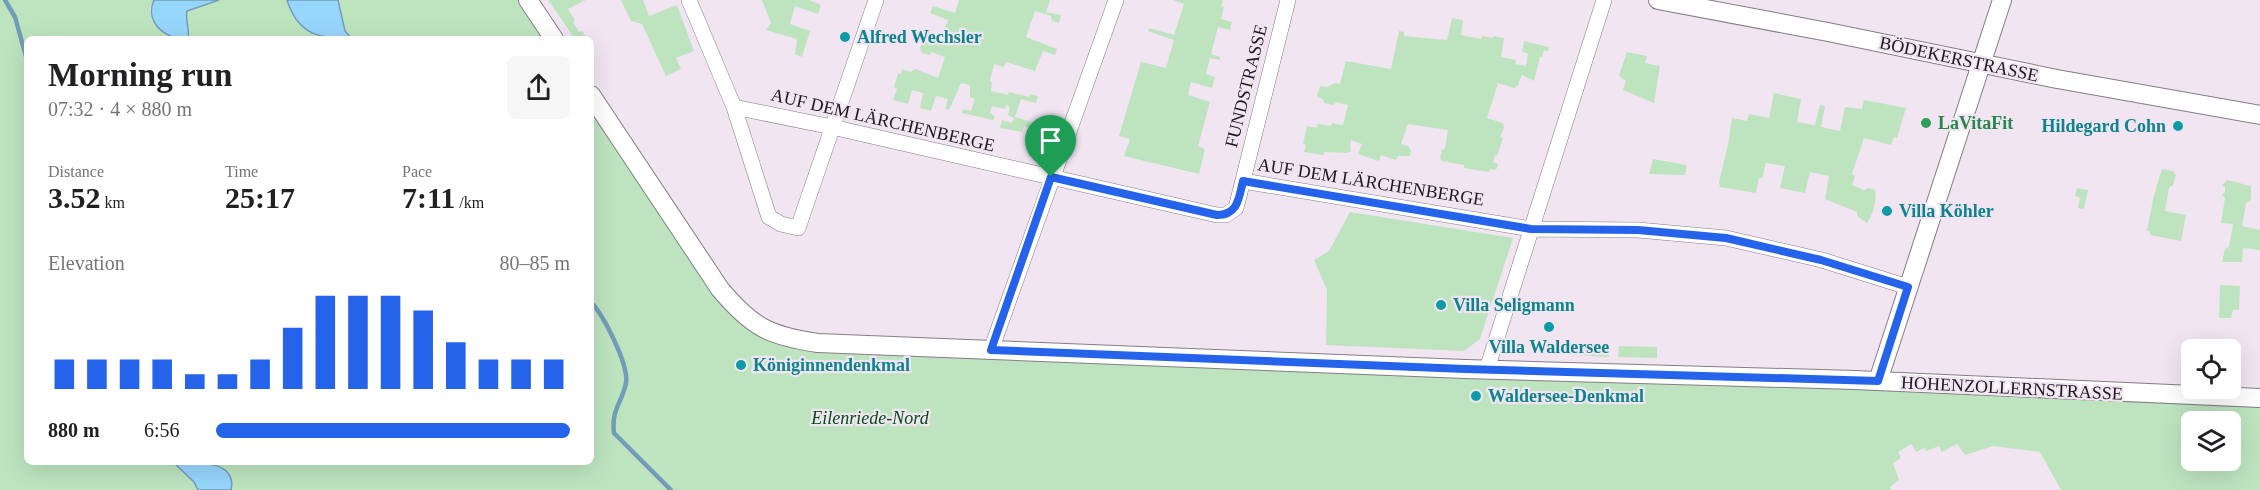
<!DOCTYPE html>
<meta charset="utf-8">
<style>
:root{--surface:#fff;--page:#f6f6f6;--text:#202124;--muted:#757577;--accent:#2563eb}
body{margin:0;font-family:Georgia,serif;background:var(--page);color:var(--text);height:100vh;display:flex;flex-direction:column;font-size:22px;white-space:nowrap}
*{box-sizing:border-box;margin:0}
p{font-size:20px;color:var(--muted)}
.icon{flex:none;width:33px;height:33px;fill:none;stroke:currentColor;stroke-width:2;stroke-linecap:round;stroke-linejoin:round}
.map{position:relative;flex:1;overflow:hidden}
.drawer{position:absolute;left:24px;top:36px;width:570px;height:429px;display:flex;flex-direction:column;background:var(--surface);border-radius:9px;box-shadow:0 6px 24px #0002}
.drawer>*{flex:none}
.controls{position:absolute;left:2181px;top:339px;display:grid;gap:12px}
.controls a{display:grid;place-items:center;width:60px;height:60px;border-radius:9px;background:var(--surface);box-shadow:0 6px 24px #0002;font-size:30px}
.pin{position:absolute;display:grid;place-items:center;width:51px;height:51px;color:#fff;margin:-62px -26px;border-radius:50% 50% 50% 0;rotate:-45deg;box-shadow:0 0 6px #0007}
.pin .icon{rotate:45deg}
.round{display:grid;place-items:center;flex:none;width:63px;height:63px;border-radius:9px;background:var(--page)}
.head{display:flex;align-items:center;justify-content:space-between;height:102px;padding:0 24px}
h1{font-size:33px;font-weight:700;line-height:45px}
.figures{display:grid;grid-template-columns:repeat(3,1fr);gap:9px;height:102px;padding:6px 24px}
.figures div{display:grid;align-content:center}
.figures b{font-size:30px;font-weight:700}
.figures small{font-size:16px;font-weight:400}
.figures p{font-size:16px}
.chart{height:168px;padding:12px 24px}
.chart p{display:flex;justify-content:space-between}
.chart svg{width:100%;height:108px;margin-top:6px;stroke:var(--accent);stroke-width:6}
ul{padding:0 24px;list-style:none;font-size:20px}
li{display:grid;grid-template-columns:96px 72px 1fr;align-items:center;height:45px}
li i{height:15px;border-radius:8px;background:var(--accent)}
.map>svg:first-child{display:block}
.green{fill:#bde4bf;fill-rule:evenodd}
.water{fill:#97d6fc;stroke:#729db9;stroke-width:1.5}
.lines{fill:none;stroke-linecap:round;stroke-linejoin:round}
.stream{stroke:#729db9;stroke-width:4.5}
.minor-casing{stroke:#867c87;stroke-width:16}
.tertiary-casing{stroke:#867c87;stroke-width:20}
.minor{stroke:#fff;stroke-width:15}
.tertiary{stroke:#fff;stroke-width:18}
.route-casing{stroke:#fff;stroke-width:12}
.route{stroke:#2563eb;stroke-width:8}
.culture-dot{fill:#0f9aa8;stroke:#f1e5f2;stroke-width:2}
.leisure-dot{fill:#2e9e5b;stroke:#f1e5f2;stroke-width:2}
.labels{text-anchor:middle;stroke-width:4.5;stroke-linejoin:round;paint-order:stroke}
.culture-label{font-size:18px;font-weight:bold;fill:#0d838f;stroke:#f1e5f2;text-anchor:start}
.street-label{font-size:18px;fill:#1c181d;stroke:#f1e5f2}
.leisure-label{font-size:18px;font-weight:bold;fill:#27864d;stroke:#f1e5f2;text-anchor:start}
.park-label{font-size:18px;font-style:italic;fill:#004e15;stroke:#f1e5f2}
</style>
<div class="map">
<svg width="2260" height="490" viewBox="0 0 2260 490">
<rect width="100%" height="100%" fill="#f1e5f2"/>
<path class="green" d="M0,0H154L150,8L151,16L190,30L186,21L187,11L219,0H287C293,19 307,30 324,39H27V462H173L194,482L198,490H0Z
M338,0H528L554,39H352L345,31Z
M548,0H586L568,9L575,20L573,22L579,32L582,31L588,39H575Z
M621,0H643L649,16L677,5L694,51L676,58L681,69L666,76L642,24L631,21Z
M762,0H809L821,5L818,14L795,6L790,24L810,31L802,57L795,54L797,39L766,30L771,23Z
M959,0H1050L1046,12L1061,15L1059,23L1052,21L1051,16L1035,11L1026,37L1057,49L1055,55L1043,51L1035,71L1006,62L1004,67L994,64L990,81L992,82L991,91L1008,95L1009,92L1029,97L1030,94L1038,96L1036,103L1021,99L1015,117L1031,122L1030,128L1024,126L1022,132L1000,128L1002,120L1012,123L1014,118L1008,115L1010,107L1006,105L1005,109L992,106L990,113L995,116L993,120L962,113L963,109L971,111L975,99L970,97V85L961,83L949,110L945,109L948,99L936,96L931,111L920,108L923,93L912,90L908,104L893,100L897,89L894,87L898,73L901,74L902,69L911,72L915,69L938,78L945,57L931,52L930,55L922,53L920,48L924,36L920,35L921,31L941,39L948,20L930,13L933,6L955,13Z
M1173,0H1223L1221,6L1224,7L1221,19L1232,22L1230,30L1218,27L1211,54L1220,57V60L1210,58L1206,74L1215,77L1212,88L1191,82L1188,95L1210,102L1198,146L1205,149L1199,174L1124,156L1130,139L1119,136L1141,62L1166,68L1174,40L1148,31L1149,28L1174,35L1184,4Z
M1452,18L1463,20L1461,35L1481,39L1482,36L1493,38V36L1504,38L1501,57L1516,60L1515,64L1526,66L1528,53L1522,52L1524,41L1549,47L1548,51L1544,50L1542,57H1540L1534,81L1522,75L1518,83L1519,85L1514,88L1498,83L1487,118L1503,123L1504,128L1500,137L1503,138L1497,156L1495,155L1493,162L1498,164L1496,170L1490,169L1489,172L1464,168V165L1442,161L1440,158L1442,150L1445,148L1448,130L1408,124L1401,144L1408,146L1411,150L1410,156H1398L1396,160L1381,155L1379,161L1358,154L1362,144L1351,140L1350,147L1351,151L1348,153L1324,152V155L1304,152L1306,145L1303,144L1307,126L1317,128L1318,124L1331,126L1332,123L1343,125L1348,105L1336,102L1334,105L1324,103L1323,99L1317,97L1320,86L1327,87L1335,83L1340,84L1346,61L1391,69L1399,31L1404,32V36L1447,40Z
M1627,52L1647,56L1645,63L1660,66L1654,103L1623,90L1626,80L1622,79L1619,75Z
M1774,93L1801,99L1797,122L1815,125L1820,105L1825,106L1821,127L1840,131L1845,107L1862,109L1864,100L1906,108L1897,138L1894,137L1891,145L1864,138L1852,174L1855,176L1852,185L1864,190L1868,188L1875,190C1877,200 1873,215 1867,223L1857,216V212L1825,199L1829,176L1810,172L1805,193L1780,188L1785,166L1766,163L1762,178H1759L1756,193L1720,187L1719,182L1728,145L1732,118L1747,121L1749,114L1769,118Z
M591,95L716,284L778,335L2260,398V490H2061L2040,452L1993,446L1965,455L1957,444L1942,452L1939,446L1927,451L1925,448L1916,452L1911,444L1898,452L1901,458L1893,463L1899,480L1890,487L1891,490H231L232,483L229,473L208,462H591ZM2192,422H2230V460H2192Z
M1653,159L1687,165L1685,175L1649,174Z
M2162,169L2173,171L2176,175L2173,185L2169,188L2165,211L2186,215L2181,241L2150,235V231H2147L2154,195Z
M2227,180L2251,186V200L2246,203L2242,226L2260,230V250L2243,248L2242,262H2222L2225,249L2229,247L2233,224L2221,223L2225,198L2222,194L2225,192V187L2222,185Z
M2077,188L2088,190L2084,208L2082,209L2078,208L2080,198L2075,196Z
M1350,212L1513,238L1480,339L1464,351L1326,345L1327,290L1314,260L1329,251Z
M2220,285L2240,286L2239,310H2233L2231,318H2219Z
M1574,344L1610,345L1609,357L1573,355Z
M1619,346L1657,347V358L1618,357Z"/>
<path class="water" d="M154,0H219L187,11C185,21 190,28 188,38C166,41 144,22 154,0Z
M287,0H338L345,31L352,39C320,39 298,35 287,0Z
M173,462C192,462 238,459 231,490H198L194,482Z"/>
<g class="lines">
<path class="stream" d="M5,0L15,17L27,60
M591,302C604,316 629,365 626,383C622,403 611,409 614,433L671,490"/>
<g class="minor-casing">
<path id="minor" d="M689,0L734,107L769,217L781,224L798,228L876,0
M734,107L832,127L1217,215H1226L1236,208L1288,0
M1243,181L1531,229L1638,230L1726,238L1822,260L1908,287
M991,350L1116,0
M1487,369L1604,0"/>
</g>
<g class="tertiary-casing">
<path id="tertiary" d="M528,0L554,39
M1658,0L1828,32L2057,79L2260,115
M591,95L720,289C752,327 769,336 818,343L1465,369L1855,380L2260,398
M1878,381L2002,0"/>
</g>
<use href="#minor" class="minor"/>
<use href="#tertiary" class="tertiary"/>
</g>
<g class="lines">
<g class="route-casing">
<path id="route" d="M1051,177L1217,215C1238,215 1239,198 1243,181L1531,229L1638,230L1726,238L1821,260L1908,287L1878,381L1465,369L991,350Z"/>
</g>
<use href="#route" class="route"/>
</g>
<g class="culture-dot">
<circle cx="845" cy="37" r="6"/>
<circle cx="2178" cy="126" r="6"/>
<circle cx="1887" cy="211" r="6"/>
<circle cx="1441" cy="305" r="6"/>
<circle cx="1549" cy="327" r="6"/>
<circle cx="741" cy="365" r="6"/>
<circle cx="1476" cy="396" r="6"/>
</g>
<circle class="leisure-dot" cx="1926" cy="123" r="6"/>
<g class="labels">
<g class="culture-label">
<text x="857" y="43">Alfred Wechsler</text>
<text x="2166" y="132" text-anchor="end">Hildegard Cohn</text>
<text x="1899" y="217">Villa Köhler</text>
<text x="1453" y="311">Villa Seligmann</text>
<text x="1549" y="353" text-anchor="middle">Villa Waldersee</text>
<text x="753" y="371">Königinnendenkmal</text>
<text x="1488" y="402">Waldersee-Denkmal</text>
</g>
<g class="street-label">
<text transform="translate(1959 59) rotate(12)" y="6">BÖDEKERSTRASSE</text>
<text transform="translate(1246 86) rotate(-76)" y="6">FUNDSTRASSE</text>
<text transform="translate(883 120) rotate(13)" y="6">AUF DEM LÄRCHENBERGE</text>
<text transform="translate(1371 182) rotate(9)" y="6">AUF DEM LÄRCHENBERGE</text>
<text transform="translate(2012 388) rotate(3)" y="6">HOHENZOLLERNSTRASSE</text>
</g>
<g class="leisure-label">
<text x="1938" y="129">LaVitaFit</text>
</g>
<g class="park-label">
<text x="870" y="424">Eilenriede-Nord</text>
</g>
</g>
</svg>
<div class="controls">
<a><svg class="icon" aria-label="locate" viewBox="0 0 24 24"><circle cx="12" cy="12" r="6"/><path d="M12 2v4M12 18v4M2 12h4M18 12h4"/></svg></a>
<a><svg class="icon" aria-label="layers" viewBox="0 0 24 24"><path d="M12 4l9 5-9 5-9-5zM3 14l9 5 9-5"/></svg></a>
</div>
<div class="pin" style="left:1051px;top:177px;background:#1e9e55"><svg class="icon" aria-label="arrive" viewBox="0 0 24 24"><path d="M6 21V4h12l-3 4 3 4H6"/></svg></div>
<section class="drawer">
<div class="head"><div><h1>Morning run</h1><p>07:32 · 4 × 880 m</p></div><a class="round"><svg class="icon" aria-label="share" viewBox="0 0 24 24"><path d="M12 15V3M7 8l5-5 5 5M5 13v7h14v-7"/></svg></a></div>
<div class="figures">
<div><p>Distance</p><b>3.52<small> km</small></b></div>
<div><p>Time</p><b>25:17</b></div>
<div><p>Pace</p><b>7:11<small> /km</small></b></div>
</div>
<div class="chart"><p><span>Elevation</span>80–85 m</p>
<svg viewBox="0 0 160 44" preserveAspectRatio="none"><path d="M5 44V32M15 44V32M25 44V32M35 44V32M45 44V38M55 44V38M65 44V32M75 44V19M85 44V6M95 44V6M105 44V6M115 44V12M125 44V25M135 44V32M145 44V32M155 44V32"/></svg>
</div>
<ul>
<li><b>880 m</b>6:56<i style="width:100%"></i></li>
</ul>
</section>
</div>
